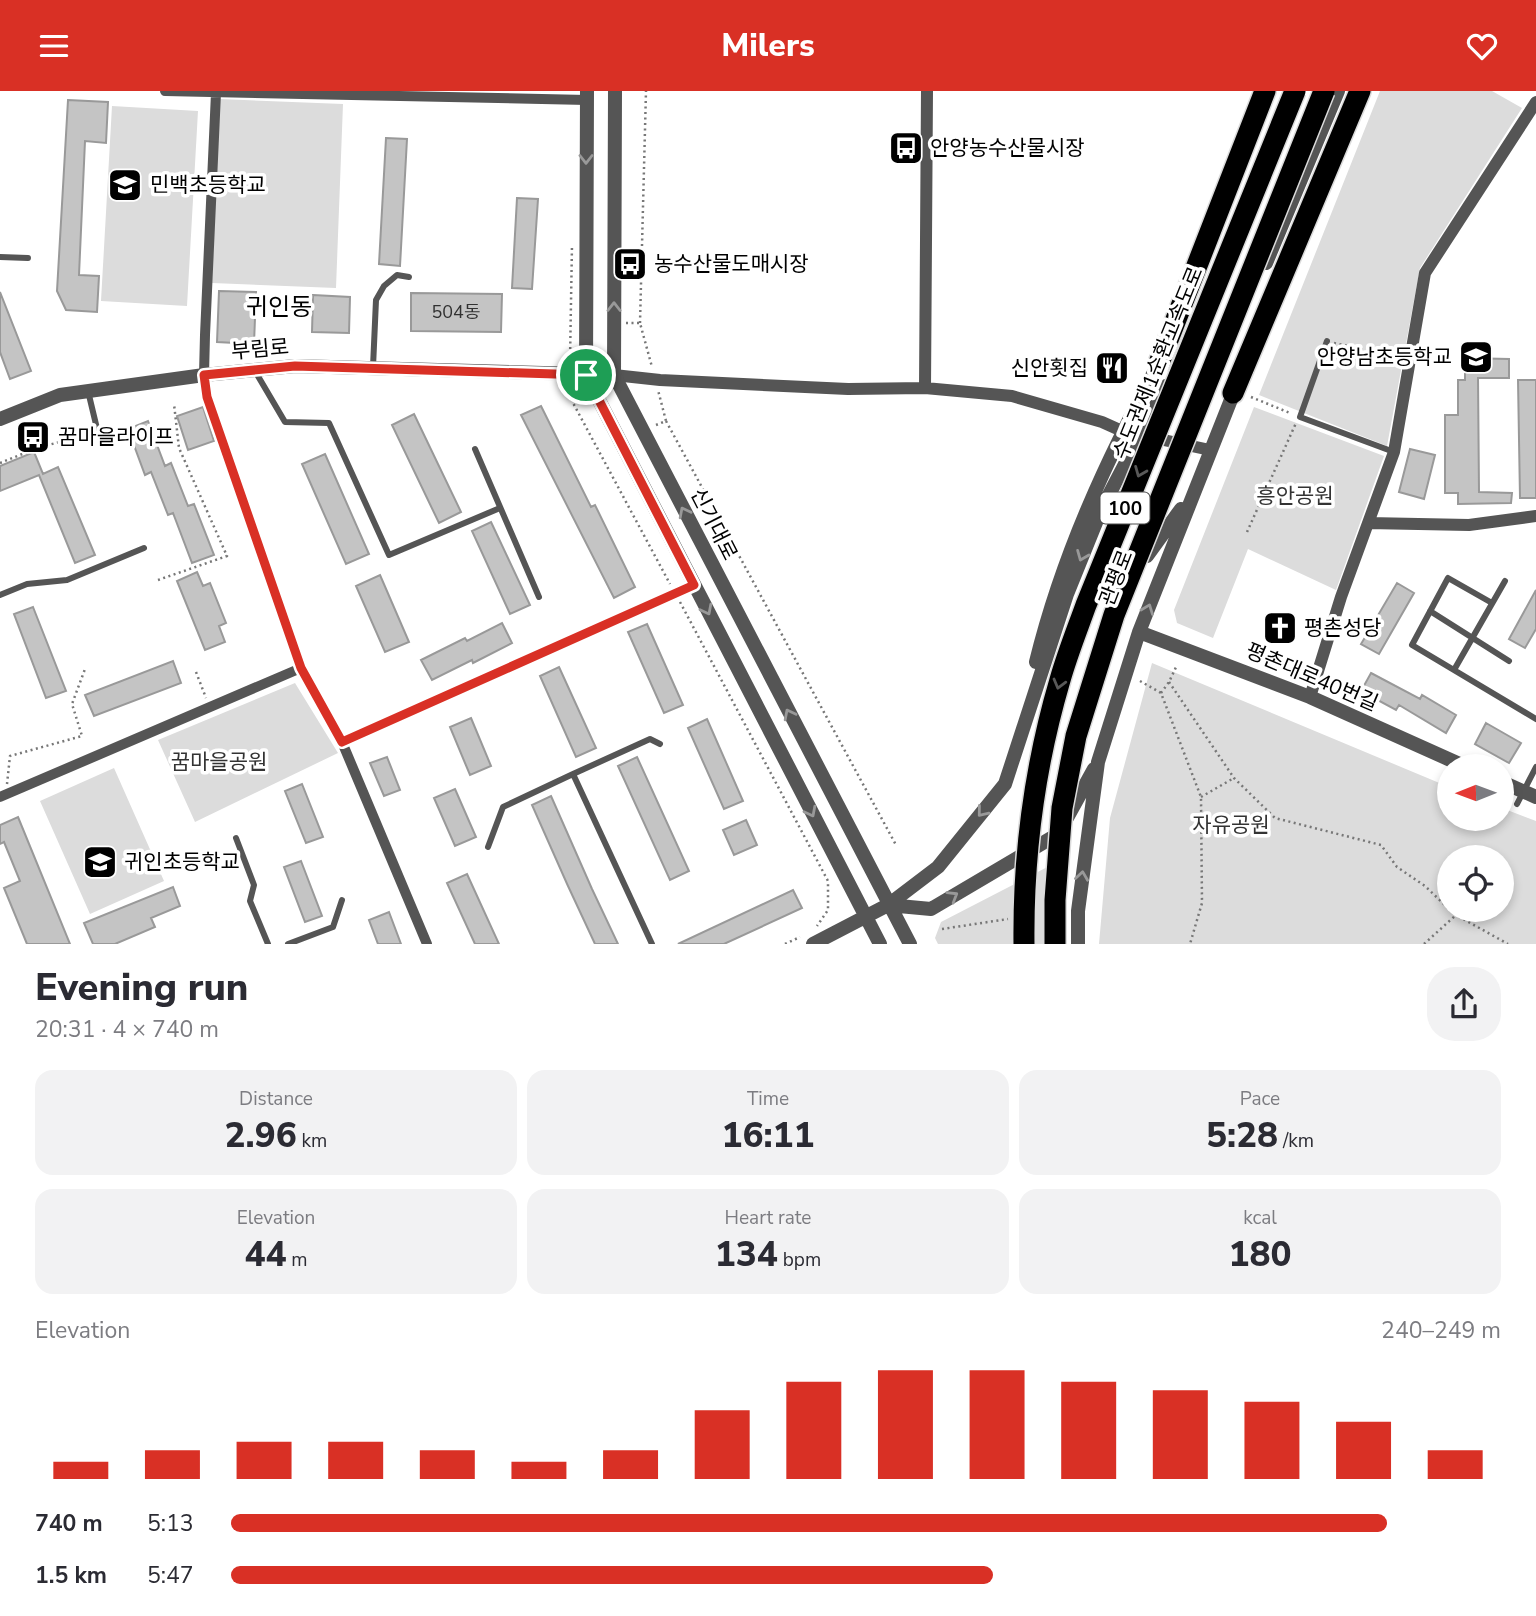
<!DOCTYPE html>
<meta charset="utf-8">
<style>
:root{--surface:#fff;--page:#f2f2f3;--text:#2b2b33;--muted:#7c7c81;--accent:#d93025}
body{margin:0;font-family:"Nunito Sans","Noto Sans KR",sans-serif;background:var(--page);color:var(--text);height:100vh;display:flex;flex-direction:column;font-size:26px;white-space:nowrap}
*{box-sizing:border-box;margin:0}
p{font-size:23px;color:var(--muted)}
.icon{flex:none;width:38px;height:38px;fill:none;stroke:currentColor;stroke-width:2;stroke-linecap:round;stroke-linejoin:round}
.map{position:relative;height:853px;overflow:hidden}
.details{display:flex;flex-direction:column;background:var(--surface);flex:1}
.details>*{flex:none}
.needle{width:46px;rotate:269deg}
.fabs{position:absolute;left:1437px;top:663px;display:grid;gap:14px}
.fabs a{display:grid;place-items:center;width:77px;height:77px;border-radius:50%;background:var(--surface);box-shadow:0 4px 10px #0003;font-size:35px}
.pin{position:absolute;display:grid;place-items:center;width:60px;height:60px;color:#fff;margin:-30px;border:4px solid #fff;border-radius:50%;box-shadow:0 2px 7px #0007}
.round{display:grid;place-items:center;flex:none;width:74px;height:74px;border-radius:28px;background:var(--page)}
.overview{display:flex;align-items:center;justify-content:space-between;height:119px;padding:0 35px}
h1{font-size:38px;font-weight:800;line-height:52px}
.metrics{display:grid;grid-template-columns:repeat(3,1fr);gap:10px;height:119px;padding:7px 35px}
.metrics div{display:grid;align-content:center;border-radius:18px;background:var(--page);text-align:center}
.metrics b{font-size:35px;font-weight:800}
.metrics small{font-size:19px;font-weight:400}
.metrics p{font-size:19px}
.chart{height:196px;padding:14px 35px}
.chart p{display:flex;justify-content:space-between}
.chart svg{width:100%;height:126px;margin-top:7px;stroke:var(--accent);stroke-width:6}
ul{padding:0 35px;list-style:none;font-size:23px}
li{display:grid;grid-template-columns:112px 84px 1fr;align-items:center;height:52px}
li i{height:18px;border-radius:9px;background:var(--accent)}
header{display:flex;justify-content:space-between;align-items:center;height:91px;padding:0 35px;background:var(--accent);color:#fff;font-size:32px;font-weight:800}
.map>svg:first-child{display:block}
.green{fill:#dcdcdc;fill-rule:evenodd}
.building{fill:#c4c4c4;stroke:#999;stroke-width:2}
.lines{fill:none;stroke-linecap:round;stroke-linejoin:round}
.motorway-casing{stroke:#dbdbdb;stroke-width:24}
.path{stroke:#777;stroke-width:2.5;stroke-dasharray:2 3.5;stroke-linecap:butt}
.service{stroke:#555;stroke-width:6}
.pedestrian{stroke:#555;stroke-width:10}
.minor{stroke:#555;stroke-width:12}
.tertiary{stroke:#555;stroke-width:14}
.motorway{stroke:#000;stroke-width:21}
.motorway-bridge-casing{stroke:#dbdbdb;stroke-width:24;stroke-linecap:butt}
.motorway-bridge{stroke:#000;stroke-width:21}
.oneway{stroke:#999}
.oneway2{stroke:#595959}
.route-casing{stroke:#fff;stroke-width:14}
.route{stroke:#d93025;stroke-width:9}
.labels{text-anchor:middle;stroke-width:7;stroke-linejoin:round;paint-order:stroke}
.number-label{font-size:18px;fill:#313131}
.shield{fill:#fff;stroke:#4c4c4c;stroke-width:2}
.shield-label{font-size:19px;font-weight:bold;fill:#000}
.poi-label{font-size:21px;fill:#000;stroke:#fff;text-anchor:start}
.street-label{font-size:21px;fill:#000;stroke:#fff}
.park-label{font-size:21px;fill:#333;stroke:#fff}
.quarter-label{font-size:24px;fill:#000;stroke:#fff}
</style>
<header><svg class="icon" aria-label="menu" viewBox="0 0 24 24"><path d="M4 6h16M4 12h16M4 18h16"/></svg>Milers<svg class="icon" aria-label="heart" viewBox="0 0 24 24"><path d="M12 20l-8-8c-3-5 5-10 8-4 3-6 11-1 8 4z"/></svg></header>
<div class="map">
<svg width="1536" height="853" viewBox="0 0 1536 853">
<rect width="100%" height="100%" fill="#fff"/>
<path class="green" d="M1380,0H1492L1522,17L1420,177L1387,355L1259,304Z
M219,8L343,13L336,197L212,192Z
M112,15L198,20L187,215L101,210Z
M1254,316L1384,365L1336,499L1248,458L1213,547L1177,532L1174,519Z
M1152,572L1449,696V728H1502V717L1536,730V853H1099L1110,727ZM1449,766H1502V819H1449Z
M295,592L338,662L195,731L158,649Z
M114,677L164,790L90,823L40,710Z
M1057,771L1055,853H938L935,847L941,831Z"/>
<path class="building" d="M68,9L108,11L106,52L85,50L79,184L99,185L97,221L66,219L57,200Z
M386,47L407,48L400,175L379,173Z
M517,107L538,108L532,198L512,197Z
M219,200L256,201L254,253L217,251Z
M0,201L31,280L10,288L0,261Z
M411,202L502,203L501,241L411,240Z
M313,204L350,206L349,242L312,241Z
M1465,267L1509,268V287H1478L1479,401L1512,402L1511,412L1458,413V402H1445V324H1458V289H1465Z
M1518,289H1536V407H1520Z
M541,315L591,416L595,414L635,496L614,507L521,324Z
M203,316L214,350L188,359L177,325Z
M414,323L461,421L439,432L392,334Z
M148,330L165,375L171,372L188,415L194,413L214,464L192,472L173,422L168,424L151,381L145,384L128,338Z
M1410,358L1435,364L1424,408L1399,401Z
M34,361L43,383L58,376L95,464L75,472L39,384L0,400V375Z
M325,363L369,463L346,473L302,373Z
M491,431L530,514L510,523L472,440Z
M197,481L203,495L210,492L226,532L219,535L225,551L205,559L177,490Z
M380,484L409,551L385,561L356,495Z
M1397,492L1414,502L1379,563L1361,553Z
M1536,499V538L1525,557L1509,548Z
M33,516L66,600L46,607L14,523Z
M502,532L512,552L473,572L472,569L432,589L421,569L465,547L467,550Z
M647,533L683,614L664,622L628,541Z
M173,570L181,592L94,625L85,604Z
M559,576L596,657L576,666L540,585Z
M1371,582L1420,608L1422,604L1456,624L1446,642L1399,614L1396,619L1361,600Z
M471,627L491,675L470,684L450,636Z
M707,628L743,710L724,718L688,637Z
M1486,632L1521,652L1509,672L1475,653Z
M387,666L400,699L384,705L370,672Z
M637,666L689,780L670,789L618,675Z
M302,693L323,746L306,752L285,700Z
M455,698L476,746L455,755L434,707Z
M551,705L592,798L618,853H595L568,795L532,714Z
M18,726L70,853H27L4,797L20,790L4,751L0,753V734Z
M746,729L757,754L734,764L723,739Z
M301,770L322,825L305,831L284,776Z
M467,783L499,853H475L447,792Z
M173,796L180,815L151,827L155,836L115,853H93L84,832Z
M793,799L802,817L724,853H678Z
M389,821L401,853H378L369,829Z"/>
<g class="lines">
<g class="motorway-casing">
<path id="motorway" d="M1159,272L1265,0
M1233,302L1360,0"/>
</g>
<path class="path" d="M626,232H640L652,276
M640,232L646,0
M1334,252L1399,266
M570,269L572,154
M571,297L572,310L670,493
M1251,306L1290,322
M666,330L896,754
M656,334L666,330L658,299
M0,372L37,357L90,343
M1247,441L1296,332
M158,489L227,465L179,357L174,313
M680,511L828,790V819L817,835
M196,581L206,607
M1140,590L1161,602L1201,706L1202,812L1190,853
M1169,591L1234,687L1275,727L1381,754L1397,776L1425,795L1449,818
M1161,602L1169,591L1177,574
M7,693L10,665L82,645L72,613L85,578
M1201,706L1234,687
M1450,819L1456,824L1508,853
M942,838L1008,828
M785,853L800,846
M1424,853L1456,824"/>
<path class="service" d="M0,166L28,167
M1327,250L1300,326L1394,361
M373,276L376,209L384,195L397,184L409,186
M255,280L285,331L329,332L389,464L500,417
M88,300L99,346
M475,358L539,506
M0,504L27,493L67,489L144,457
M1492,512L1448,487L1412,554L1536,628
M1430,520L1509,570
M1454,579L1505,490
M573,683L650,648L660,653
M1517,713L1536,676
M236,747L254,794L250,810L268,853
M488,756L503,716L573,683L652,853
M288,853L333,836L342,809"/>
<path class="pedestrian" d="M165,0L587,9
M216,2L205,244L204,284L207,306L301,577L342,651L427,853
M342,651L694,494
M0,706L301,577"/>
<path class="minor" d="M614,284L660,289L848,298L925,297L1012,305L1102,331L1122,340L1210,359
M925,297L927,0
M1368,432L1469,434L1536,425
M1310,606L1341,506L1394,361L1425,182L1536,11"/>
<path class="tertiary" d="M587,0L586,284L880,853
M615,0L614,284L910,853
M1266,172L1338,0
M0,328L60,304L204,284L295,275L614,284
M1147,465L1181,418
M1139,541L1310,606L1466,676
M1036,571C1062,465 1107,367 1159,272
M1502,691L1536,706
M1063,734L1094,678
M888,814L931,818L1058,743L1060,736
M813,853L888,814L938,776L1005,693L1067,503L1101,419L1166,295
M1078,853V820L1098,671L1139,541L1236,296"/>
<use href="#motorway" class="motorway"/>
<g class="motorway-bridge-casing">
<path id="motorway-bridge" d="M1024,853C1023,765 1035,674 1060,589C1067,564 1077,539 1086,514L1295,0
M1055,853V809L1062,717L1076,645L1114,524L1324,0"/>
</g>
<use href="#motorway-bridge" class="motorway-bridge"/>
</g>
<defs><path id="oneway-chevron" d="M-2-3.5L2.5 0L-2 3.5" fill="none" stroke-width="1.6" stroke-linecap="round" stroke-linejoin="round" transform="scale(1.75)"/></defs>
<g class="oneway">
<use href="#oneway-chevron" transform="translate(586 68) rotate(90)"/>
<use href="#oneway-chevron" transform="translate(614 216) rotate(-90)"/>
<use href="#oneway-chevron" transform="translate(684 421) rotate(-117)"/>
<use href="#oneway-chevron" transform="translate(1082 465) rotate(112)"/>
<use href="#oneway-chevron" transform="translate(1148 518) rotate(-69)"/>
<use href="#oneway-chevron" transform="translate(707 519) rotate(63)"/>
<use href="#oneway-chevron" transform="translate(789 623) rotate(-117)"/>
<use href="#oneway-chevron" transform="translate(811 721) rotate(63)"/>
<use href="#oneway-chevron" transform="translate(982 721) rotate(129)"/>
<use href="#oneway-chevron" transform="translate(1082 785) rotate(-82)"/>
<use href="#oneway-chevron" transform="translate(953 805) rotate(-31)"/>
</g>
<g class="oneway2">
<use href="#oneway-chevron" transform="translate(1140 381) rotate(112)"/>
<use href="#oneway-chevron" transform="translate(1059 593) rotate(105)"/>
</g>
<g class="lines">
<g class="route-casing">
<path id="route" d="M295,275L586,284L694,494L342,651L301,577L207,306L204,284Z"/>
</g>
<use href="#route" class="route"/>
</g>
<defs>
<g id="bus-square" transform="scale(1.75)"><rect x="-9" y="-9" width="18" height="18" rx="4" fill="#000" stroke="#fff"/><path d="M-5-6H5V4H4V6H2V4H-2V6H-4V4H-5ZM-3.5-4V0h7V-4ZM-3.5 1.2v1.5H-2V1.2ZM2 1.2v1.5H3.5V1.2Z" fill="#fff"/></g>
<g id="school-square" transform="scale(1.75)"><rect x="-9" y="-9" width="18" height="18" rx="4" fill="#000" stroke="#fff"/><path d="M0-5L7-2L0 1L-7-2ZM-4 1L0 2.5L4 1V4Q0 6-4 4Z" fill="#fff"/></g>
<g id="restaurant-square" transform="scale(1.75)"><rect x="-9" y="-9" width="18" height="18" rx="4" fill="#000" stroke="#fff"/><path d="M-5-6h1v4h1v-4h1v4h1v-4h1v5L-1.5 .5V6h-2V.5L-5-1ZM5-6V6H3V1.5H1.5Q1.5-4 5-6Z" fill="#fff"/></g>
<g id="church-square" transform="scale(1.75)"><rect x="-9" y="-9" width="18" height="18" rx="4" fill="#000" stroke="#fff"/><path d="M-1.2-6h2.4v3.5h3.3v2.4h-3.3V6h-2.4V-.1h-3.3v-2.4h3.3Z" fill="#fff"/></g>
</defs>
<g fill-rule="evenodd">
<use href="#bus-square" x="906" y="57"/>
<use href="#school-square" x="125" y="94"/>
<use href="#bus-square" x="630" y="173"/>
<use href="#school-square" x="1476" y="266"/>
<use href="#restaurant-square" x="1112" y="277"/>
<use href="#bus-square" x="33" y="346"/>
<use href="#church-square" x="1280" y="537"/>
<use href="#school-square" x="100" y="771"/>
</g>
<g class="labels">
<g class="number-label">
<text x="456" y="227">504동</text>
</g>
<rect class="shield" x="1100.5" y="401.5" width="49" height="31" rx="5"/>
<g class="shield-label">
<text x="1125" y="424">100</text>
</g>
<g class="poi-label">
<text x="930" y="64">안양농수산물시장</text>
<text x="150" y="101">민백초등학교</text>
<text x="654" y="180">농수산물도매시장</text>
<text x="1452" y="273" text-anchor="end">안양남초등학교</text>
<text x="1088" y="284" text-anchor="end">신안횟집</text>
<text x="58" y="353">꿈마을라이프</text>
<text x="1304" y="544">평촌성당</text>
<text x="124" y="778">귀인초등학교</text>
</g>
<g class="street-label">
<text transform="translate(260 258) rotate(-5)" y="7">부림로</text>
<text transform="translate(1158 272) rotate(-68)" y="7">수도권제1순환고속도로</text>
<text transform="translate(714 433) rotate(63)" y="7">신기대로</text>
<text transform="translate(1116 487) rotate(-69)" y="7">관평로</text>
<text transform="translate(1312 586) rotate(23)" y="7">평촌대로40번길</text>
</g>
<g class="park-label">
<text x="1295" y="412">흥안공원</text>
<text x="219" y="678">꿈마을공원</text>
<text x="1231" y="741">자유공원</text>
</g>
<g class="quarter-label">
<text x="279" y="224">귀인동</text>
</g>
</g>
</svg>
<div class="fabs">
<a><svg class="needle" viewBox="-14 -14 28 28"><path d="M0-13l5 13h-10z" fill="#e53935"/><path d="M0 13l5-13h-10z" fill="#7c7c81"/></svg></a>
<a><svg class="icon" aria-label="locate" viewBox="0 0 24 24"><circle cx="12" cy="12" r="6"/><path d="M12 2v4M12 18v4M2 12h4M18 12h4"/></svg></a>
</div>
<div class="pin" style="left:586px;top:284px;background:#1e9e55"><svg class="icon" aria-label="arrive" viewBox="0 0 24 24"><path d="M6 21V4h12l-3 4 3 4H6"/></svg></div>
</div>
<section class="details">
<div class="overview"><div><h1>Evening run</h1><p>20:31 · 4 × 740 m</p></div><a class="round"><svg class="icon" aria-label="share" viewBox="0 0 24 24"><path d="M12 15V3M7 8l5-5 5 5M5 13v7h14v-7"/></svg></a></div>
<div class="metrics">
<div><p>Distance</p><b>2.96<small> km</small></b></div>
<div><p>Time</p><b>16:11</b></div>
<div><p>Pace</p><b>5:28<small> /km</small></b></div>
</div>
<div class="metrics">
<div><p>Elevation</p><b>44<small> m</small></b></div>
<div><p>Heart rate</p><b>134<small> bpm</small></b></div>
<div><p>kcal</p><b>180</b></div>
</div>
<div class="chart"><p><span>Elevation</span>240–249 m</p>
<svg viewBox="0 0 160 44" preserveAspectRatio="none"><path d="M5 44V38M15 44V34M25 44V31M35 44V31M45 44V34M55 44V38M65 44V34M75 44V20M85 44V10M95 44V6M105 44V6M115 44V10M125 44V13M135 44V17M145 44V24M155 44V34"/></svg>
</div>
<ul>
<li><b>740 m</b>5:13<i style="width:91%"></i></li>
<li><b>1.5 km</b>5:47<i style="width:60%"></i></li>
</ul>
</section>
